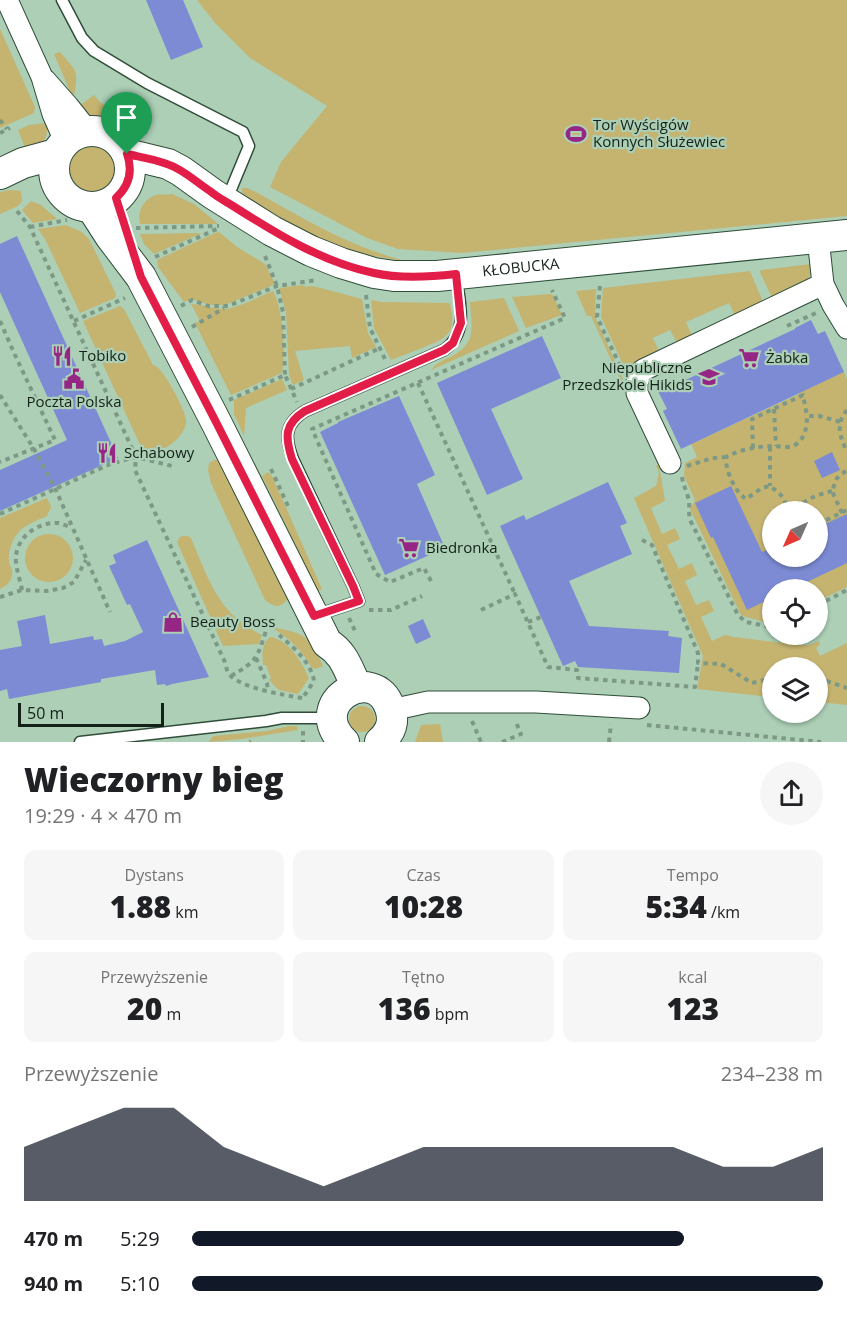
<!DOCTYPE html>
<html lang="pl">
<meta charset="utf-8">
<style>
:root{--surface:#fff;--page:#f6f6f6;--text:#202124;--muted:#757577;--accent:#111827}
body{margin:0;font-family:"Open Sans",sans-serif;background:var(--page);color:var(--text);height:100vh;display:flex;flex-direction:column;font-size:22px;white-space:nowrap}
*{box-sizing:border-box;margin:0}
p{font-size:20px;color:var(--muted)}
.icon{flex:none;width:33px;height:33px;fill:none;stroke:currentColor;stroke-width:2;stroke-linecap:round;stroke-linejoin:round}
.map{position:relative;height:742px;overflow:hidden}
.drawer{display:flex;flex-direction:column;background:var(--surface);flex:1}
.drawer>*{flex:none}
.needle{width:39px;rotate:225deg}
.fabs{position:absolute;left:762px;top:501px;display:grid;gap:12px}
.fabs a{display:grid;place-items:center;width:66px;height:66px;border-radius:50%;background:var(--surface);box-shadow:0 2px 4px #0004;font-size:30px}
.scale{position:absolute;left:18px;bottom:15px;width:146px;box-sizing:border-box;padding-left:6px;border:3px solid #142119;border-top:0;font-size:16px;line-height:21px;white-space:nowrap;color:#142119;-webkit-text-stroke:4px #accfb6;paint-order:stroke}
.pin{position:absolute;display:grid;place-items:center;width:51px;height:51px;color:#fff;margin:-62px -26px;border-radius:50% 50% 50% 0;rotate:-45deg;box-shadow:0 0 6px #0007}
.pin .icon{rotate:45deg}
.round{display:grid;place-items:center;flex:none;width:63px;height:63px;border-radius:32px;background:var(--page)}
.summary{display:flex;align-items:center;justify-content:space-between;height:102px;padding:0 24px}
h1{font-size:33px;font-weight:800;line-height:45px}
.stats{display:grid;grid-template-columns:repeat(3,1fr);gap:9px;height:102px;padding:6px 24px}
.stats div{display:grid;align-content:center;border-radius:12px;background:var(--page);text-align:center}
.stats b{font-size:30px;font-weight:800}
.stats small{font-size:16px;font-weight:400}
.stats p{font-size:16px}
.chart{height:168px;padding:12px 24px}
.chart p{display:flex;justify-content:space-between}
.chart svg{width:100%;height:108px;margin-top:6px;fill:var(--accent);opacity:.7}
ul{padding:0 24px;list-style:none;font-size:20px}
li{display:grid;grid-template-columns:96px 72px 1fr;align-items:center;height:45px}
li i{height:15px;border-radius:8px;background:var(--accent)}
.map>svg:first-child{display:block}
.green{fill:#c5b370;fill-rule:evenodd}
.building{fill:#7c8bd4}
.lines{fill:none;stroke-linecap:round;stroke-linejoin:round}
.lane-casing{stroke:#2f4d39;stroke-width:13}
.street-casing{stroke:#2f4d39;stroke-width:23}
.secondary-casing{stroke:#2f4d39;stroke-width:32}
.path{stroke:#7d9985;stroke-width:4;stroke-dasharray:4.5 4.5;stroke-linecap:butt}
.lane{stroke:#fff;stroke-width:10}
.street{stroke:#fff;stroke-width:21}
.secondary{stroke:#fff;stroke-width:30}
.route-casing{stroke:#fff;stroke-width:12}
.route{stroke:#e11d48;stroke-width:8}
.labels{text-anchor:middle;stroke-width:4.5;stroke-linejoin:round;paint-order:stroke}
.poi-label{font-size:15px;fill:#142119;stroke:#accfb6;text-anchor:start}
.street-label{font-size:15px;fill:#142119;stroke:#accfb6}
</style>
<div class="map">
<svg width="847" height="742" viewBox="0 0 847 742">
<rect width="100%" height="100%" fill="#accfb6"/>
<path class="green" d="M197,0H847V216L462,253L398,249L367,238L270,187L281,162L327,106L250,58L215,23Z
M0,29L35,107L34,113L0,128Z
M60,52C76,71 79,69 74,95L72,96L54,54Z
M94,95L101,103L114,111L107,115L103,122L88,116L79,106Z
M47,123C48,141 43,146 27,153L18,130L29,125Z
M68 169a25 25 0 1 1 50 0a25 25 0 1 1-50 0Z
M242,188H247L256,192C304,219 352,248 406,261C371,257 338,249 306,234C286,225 264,209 245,197L242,192Z
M10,190L21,191L22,201L18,206L0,214V192Z
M172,194L194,204L218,224H140C137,212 143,199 156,195C161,194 166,195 172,194Z
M31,201L41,205L57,219L33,223L22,210Z
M66,225L82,232L89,239L116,294L115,298L80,313L45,239L38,229Z
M219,232L237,247L265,264L274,282L273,285L225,305H210L191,299L184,302L158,267L157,260L215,233Z
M202,233L154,254L144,244L140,234Z
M811,264L812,271L807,281L772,298L760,272L761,270Z
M750,271L763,302L735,316L729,303L686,322L692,336L677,343L670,330L653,338L659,351C646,358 635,361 629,375L627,373L601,317L603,288Z
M303,285L306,287L313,286L362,299L368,333L376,347L352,358L350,346L295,351L304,380L293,385L289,375L286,312L279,288Z
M596,289L595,317L628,390V397L591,316H587L576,291Z
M273,291C283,308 286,354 282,373L231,395L195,323L200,321L191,304C203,304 212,309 224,309C236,309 261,296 273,291Z
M550,294L553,295L562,315L526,328L512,297Z
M504,298L519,331L431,370C435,364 440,362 446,359C477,345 472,331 470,302Z
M371,300L382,302L450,303C457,333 448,338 422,348C412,352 401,356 391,360L374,328Z
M120,306L124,309L153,365C155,366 158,367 160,370C168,379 185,409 186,420C187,434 168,450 155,451C151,451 145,448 141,447L83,321Z
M844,372L847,379V587L818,601V590H772V623L771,624L743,616L740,613L690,509L695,500L684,476L685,463L697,457L690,441L696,442L799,394L797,390L807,389ZM772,512H818V556H772Z
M282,379L287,390L246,408L244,436L234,414V400Z
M214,460H219L288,598C282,608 274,608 265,600L211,483L208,470L209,463Z
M656,465H659L665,501L651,508L662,534L675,528L680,539L667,545L679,569L692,563L697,575L685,581L696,605L709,600L714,611L701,617L712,641L725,635L734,637L800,645H809L819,641L820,645L816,648L820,656L847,643V705L818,702V668H772V697L697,689L703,656L634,498L656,486L659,473Z
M268,472L272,476L322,589L318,591L262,476Z
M47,498L51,507L47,516C36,521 21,526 15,537C11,543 8,554 9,561C9,564 11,567 12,570C14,579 7,586 0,589V518Z
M25 558a24 24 0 1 1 48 0a24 24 0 1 1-48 0Z
M182,536H188L191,538C209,580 218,614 262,635L259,644L223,646L177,542L179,538Z
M271,627C306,634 308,634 323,666L316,669L312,668C302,650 289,638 271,627Z
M270,637C288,639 302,662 309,678L298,694L279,690L269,680L271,678L266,665H263C262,655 262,643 270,637Z
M349 719a13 13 0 1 1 26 0a13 13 0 1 1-26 0Z
M440,724L443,742H415L421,725Z
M289,726H297L298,730L241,739L209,742L213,736L267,731Z"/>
<path class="building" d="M146,0H183L203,47L171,60Z
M17,236L118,458L0,511V470L67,440L0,292V244Z
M811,320L818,334L825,331L844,372L681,449L663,411L667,409L658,391L679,382V383L795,329V328Z
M542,336L561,378L491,409L523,479L487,495L437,383Z
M399,396L435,475L417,484L445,548L385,575L320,432L338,423V422Z
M832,452L840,470L822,478L814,461Z
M608,482L627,523L620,526L632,554L569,581L589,626L669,631L668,636L682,638L679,673L578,667L575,661L563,666L500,526L524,515L526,520Z
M731,486L762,552L767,550L770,556H818V527L847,514V563L790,590H772V598L747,610L713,537L711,538L695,503Z
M147,540L209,677L172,684L166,686L165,684L157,685L155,670L101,679V682L9,699L7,689L0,691V650L22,646L17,621L45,615L50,644L93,636L94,640L102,639L104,646L125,641L143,632L130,604L127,605L109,566L116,563L113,555Z
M423,619L431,637L416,644L408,626Z"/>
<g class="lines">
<g class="lane-casing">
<path id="lane" d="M62,0L82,38L94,51L147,83L243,132L249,146L227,199
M314,616L359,601L353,586L293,459C285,438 284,424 305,411L444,350C470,332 459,302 456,274
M80,742L266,721L282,718H331"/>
</g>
<g class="street-casing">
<path id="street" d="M7,0L42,77L53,114L65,141
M45,80L68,106L88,131
M818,238L823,284L833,305L847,328
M670,463L637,393V382L643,370L823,284
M391,710L428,702H536L639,708"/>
</g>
<g class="secondary-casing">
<g id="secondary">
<circle cx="92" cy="169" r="38"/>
<path id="s1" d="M127,154L168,164L181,171L213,194L272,231L311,251L341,263L374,273L394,276H437L847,235"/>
<path d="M0,174L23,163L56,154"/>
<path d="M92,208L110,236L141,277L216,422L327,643C345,654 348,670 357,687"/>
<path d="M344,742C304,703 374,661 390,708C395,722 390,733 380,742"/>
</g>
</g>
<path class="path" d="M0,120L7,129
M107,126C108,124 111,119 112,117C119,113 141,129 148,133
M0,133L10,128
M17,211L30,227L136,457L135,470L224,660C226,664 226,670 229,674C240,688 284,695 302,698
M30,227L67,220
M136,228L219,226
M265,256L277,286L283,312L285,375
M155,257L219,228
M600,286L597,317L622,370
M366,295L370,328L386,361
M181,306L192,300L208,306H228L277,286L317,280
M0,321L15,355L55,440L0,462
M74,321L125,298
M787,326L816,313
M192,327L224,308
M418,383L515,594
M291,389L380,348
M0,395L34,449L55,488L110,612
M229,400L285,375L297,402
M774,409L776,446
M847,410C835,425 840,436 847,452
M770,447V486
M753,448L752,419L803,395L807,416
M687,466C700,462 712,457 726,457
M271,469L288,506
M682,477C683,484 686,490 688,497C691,505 687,511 691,522L738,615L746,622L771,627L772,626
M832,491L815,496L794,508L786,509C786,497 779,493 770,486L762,488L746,499C735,492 725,470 726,457C741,449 759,446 776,446C782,447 789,448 795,445C805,439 807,427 807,416H819L841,422
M842,513L832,491L837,478L847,470
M0,514L110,464L136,457L172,466
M818,524L847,510
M642,540L652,545L698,653V663L721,664L752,683L772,678
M431,581L424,568L390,582L376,574L312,429L565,318L552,290
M22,590C20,579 15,566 16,556C18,536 38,522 58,523C62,524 67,526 72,527
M0,597L22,590L47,591L63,588L74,582L86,560
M818,605L847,590
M369,610H391L422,596
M481,610L515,594L548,667L577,670L578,678L695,687L698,663
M349,618L356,633
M528,622L541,617
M279,635C293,647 311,662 314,681L302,699
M256,658L267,683L268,691
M231,676C257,661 257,658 266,631
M818,678L847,688
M472,721L481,742
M647,725L821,742
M303,731V742
M250,742L251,741
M502,742L521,734L515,720
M609,742L611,724"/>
<use href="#lane" class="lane"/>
<use href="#street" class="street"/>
<use href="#secondary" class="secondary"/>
</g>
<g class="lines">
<g class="route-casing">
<path id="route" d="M127,154C140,157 154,159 167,164C183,169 196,182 210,191C217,197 225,201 233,206C277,234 322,262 374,273C400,279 430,277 456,274L461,323L453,343L444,350L305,411C284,424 285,437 292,459L353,586L359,601L314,616L216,422L141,277L116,198C129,186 133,171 127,154Z"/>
</g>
<use href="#route" class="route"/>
</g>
<defs>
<g id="stadium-bare" transform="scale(1.62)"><path d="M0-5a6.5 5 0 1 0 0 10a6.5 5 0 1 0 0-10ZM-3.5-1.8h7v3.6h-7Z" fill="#962686" stroke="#accfb6" stroke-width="2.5" paint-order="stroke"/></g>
<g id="restaurant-bare" transform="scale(1.62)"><path d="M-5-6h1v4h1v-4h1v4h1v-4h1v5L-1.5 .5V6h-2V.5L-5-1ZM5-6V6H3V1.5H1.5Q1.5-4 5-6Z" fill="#962686" stroke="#accfb6" stroke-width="2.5" paint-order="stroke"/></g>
<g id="supermarket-bare" transform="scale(1.62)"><path d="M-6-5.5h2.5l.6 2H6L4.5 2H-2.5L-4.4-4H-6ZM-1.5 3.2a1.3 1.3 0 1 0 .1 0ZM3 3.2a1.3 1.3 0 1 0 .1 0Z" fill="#962686" stroke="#accfb6" stroke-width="2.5" paint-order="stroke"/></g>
<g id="school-bare" transform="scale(1.62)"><path d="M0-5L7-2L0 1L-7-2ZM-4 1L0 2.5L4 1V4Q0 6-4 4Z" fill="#962686" stroke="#accfb6" stroke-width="2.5" paint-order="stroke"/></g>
<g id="civic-bare" transform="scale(1.62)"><path d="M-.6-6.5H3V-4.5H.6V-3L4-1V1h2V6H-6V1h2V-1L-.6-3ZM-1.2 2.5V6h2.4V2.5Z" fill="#962686" stroke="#accfb6" stroke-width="2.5" paint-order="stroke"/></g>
<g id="shop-bare" transform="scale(1.62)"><path d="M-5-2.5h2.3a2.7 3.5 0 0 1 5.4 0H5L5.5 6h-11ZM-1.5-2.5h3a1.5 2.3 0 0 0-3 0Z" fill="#962686" stroke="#accfb6" stroke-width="2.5" paint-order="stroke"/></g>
</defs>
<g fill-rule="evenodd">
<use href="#stadium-bare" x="576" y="134"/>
<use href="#restaurant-bare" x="62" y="356"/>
<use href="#supermarket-bare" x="749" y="358"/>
<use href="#school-bare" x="709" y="377"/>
<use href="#civic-bare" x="74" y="379"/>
<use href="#restaurant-bare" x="107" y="453"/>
<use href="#supermarket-bare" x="409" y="548"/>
<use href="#shop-bare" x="173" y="622"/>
</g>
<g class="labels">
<g class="poi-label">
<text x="593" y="130">Tor Wyścigów<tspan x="593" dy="17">Konnych Służewiec</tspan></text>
<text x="79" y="361">Tobiko</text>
<text x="766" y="363">Żabka</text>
<text x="692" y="373" text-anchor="end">Niepubliczne<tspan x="692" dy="17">Przedszkole Hikids</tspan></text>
<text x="74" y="407" text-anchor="middle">Poczta Polska</text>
<text x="124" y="458">Schabowy</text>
<text x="426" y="553">Biedronka</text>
<text x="190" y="627">Beauty Boss</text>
</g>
<g class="street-label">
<text dy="5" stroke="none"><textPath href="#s1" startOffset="424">KŁOBUCKA</textPath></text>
</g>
</g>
</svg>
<div class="fabs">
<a><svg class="needle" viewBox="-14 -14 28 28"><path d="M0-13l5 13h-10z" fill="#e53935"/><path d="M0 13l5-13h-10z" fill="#757577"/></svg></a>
<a><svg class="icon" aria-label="locate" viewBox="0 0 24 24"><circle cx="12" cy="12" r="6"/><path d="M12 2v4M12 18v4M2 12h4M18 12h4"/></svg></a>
<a><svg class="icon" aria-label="layers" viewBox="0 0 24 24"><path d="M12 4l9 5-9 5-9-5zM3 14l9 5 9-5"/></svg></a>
</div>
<div class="scale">50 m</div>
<div class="pin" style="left:127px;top:154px;background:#1e9e55"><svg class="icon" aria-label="arrive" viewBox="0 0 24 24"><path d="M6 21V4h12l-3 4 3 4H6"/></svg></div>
</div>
<section class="drawer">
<div class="summary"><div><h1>Wieczorny bieg</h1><p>19:29 · 4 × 470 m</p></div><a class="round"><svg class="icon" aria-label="share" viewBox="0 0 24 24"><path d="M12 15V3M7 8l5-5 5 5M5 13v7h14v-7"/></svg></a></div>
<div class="stats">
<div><p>Dystans</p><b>1.88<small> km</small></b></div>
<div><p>Czas</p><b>10:28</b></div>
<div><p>Tempo</p><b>5:34<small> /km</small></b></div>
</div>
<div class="stats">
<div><p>Przewyższenie</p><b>20<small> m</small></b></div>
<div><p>Tętno</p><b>136<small> bpm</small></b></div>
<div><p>kcal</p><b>123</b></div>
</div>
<div class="chart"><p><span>Przewyższenie</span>234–238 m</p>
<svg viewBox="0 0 160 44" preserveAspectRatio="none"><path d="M0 44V22L10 14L20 6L30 6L40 22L50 30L60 38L70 30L80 22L90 22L100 22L110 22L120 22L130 22L140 30L150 30L160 22V44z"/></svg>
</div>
<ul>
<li><b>470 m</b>5:29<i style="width:78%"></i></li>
<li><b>940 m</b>5:10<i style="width:100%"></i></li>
</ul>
</section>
